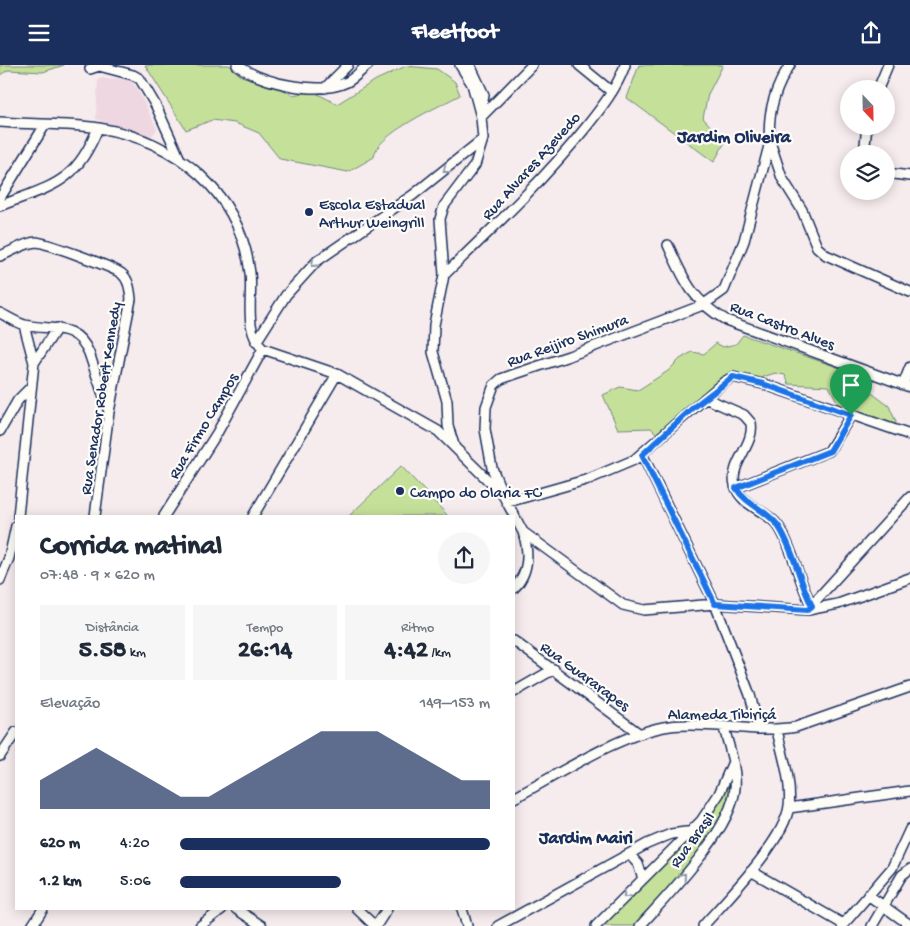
<!DOCTYPE html>
<html lang="pt">
<meta charset="utf-8">
<style>
:root{--surface:#fff;--page:#f6f6f7;--text:#1f2937;--muted:#747a83;--accent:#1b2f5e}
body{margin:0;font-family:"Gochi Hand",sans-serif;background:var(--page);color:var(--text);height:100vh;display:flex;flex-direction:column;font-size:19px;white-space:nowrap}
*{box-sizing:border-box;margin:0}
p{font-size:16px;color:var(--muted)}
.icon{flex:none;width:28px;height:28px;fill:none;stroke:currentColor;stroke-width:2;stroke-linecap:round;stroke-linejoin:round}
.map{position:relative;flex:1;overflow:hidden}
.panel{position:absolute;left:15px;top:450px;width:500px;height:395px;display:flex;flex-direction:column;background:var(--surface);border-radius:0px;box-shadow:0 2px 12px #0003}
.panel>*{flex:none}
.needle{width:32px;rotate:158deg}
.fabs{position:absolute;left:840px;top:15px;display:grid;gap:10px}
.fabs a{display:grid;place-items:center;width:55px;height:55px;border-radius:50%;background:var(--surface);box-shadow:0 2px 12px #0003;font-size:25px}
.pin{position:absolute;display:grid;place-items:center;width:42px;height:42px;color:#fff;margin:-51px -21px;border-radius:50% 50% 50% 0;rotate:-45deg;box-shadow:0 0 5px #0007}
.pin .icon{rotate:45deg}
.round{display:grid;place-items:center;flex:none;width:52px;height:52px;border-radius:26px;background:var(--page)}
.overview{display:flex;align-items:center;justify-content:space-between;height:85px;padding:0 25px}
h1{font-size:28px;font-weight:800;line-height:38px}
.metrics{display:grid;grid-template-columns:repeat(3,1fr);gap:8px;height:85px;padding:5px 25px}
.metrics div{display:grid;align-content:center;border-radius:0px;background:var(--page);text-align:center}
.metrics b{font-size:25px;font-weight:800}
.metrics small{font-size:14px;font-weight:400}
.metrics p{font-size:14px}
.chart{height:140px;padding:10px 25px}
.chart p{display:flex;justify-content:space-between}
.chart svg{width:100%;height:90px;margin-top:5px;fill:var(--accent);opacity:.7}
ul{padding:0 25px;list-style:none;font-size:16px}
li{display:grid;grid-template-columns:80px 60px 1fr;align-items:center;height:38px}
li i{height:12px;border-radius:6px;background:var(--accent)}
header{display:flex;justify-content:space-between;align-items:center;height:65px;padding:0 25px;background:var(--accent);color:#fff;font-size:22px;font-weight:800}
.map>svg:first-child{display:block}
.built{fill:#eed7e1}
.green{fill:#c5e199;stroke:#70887c}
.lines{fill:none;stroke-linecap:round;stroke-linejoin:round}
.street-casing{stroke:#1b2f5e;stroke-width:12}
.street{stroke:#fdfcf7;stroke-width:9}
.oneway{stroke:#8c96aa}
.route-casing{stroke:#fff;stroke-width:10}
.route{stroke:#1a73e8;stroke-width:6}
.poi-dot{fill:#1b2f5e;stroke:#fdfcf7;stroke-width:2}
.labels{text-anchor:middle;stroke-width:4.5;stroke-linejoin:round;paint-order:stroke}
.street-label{font-size:16px;fill:#1b2f5e;stroke:#fdfcf7}
.poi-label{font-size:16px;fill:#1b2f5e;stroke:#fdfcf7;text-anchor:start}
.neighbourhood-label{font-size:18px;font-weight:bold;fill:#1b2f5e;stroke:#fdfcf7}
</style>
<header><svg class="icon" aria-label="menu" viewBox="0 0 24 24"><path d="M4 6h16M4 12h16M4 18h16"/></svg>Fleetfoot<svg class="icon" aria-label="share" viewBox="0 0 24 24"><path d="M12 15V3M7 8l5-5 5 5M5 13v7h14v-7"/></svg></header>
<div class="map">
<svg width="910" height="861" viewBox="0 0 910 861">
<rect width="100%" height="100%" fill="#f6ebed"/>
<filter id="ink" filterUnits="userSpaceOnUse"><feTurbulence type="fractalNoise" baseFrequency=".02" numOctaves="2"/><feDisplacementMap in="SourceGraphic" scale="10" xChannelSelector="R" yChannelSelector="G"/><feConvolveMatrix kernelMatrix="1 2 1 2 8 2 1 2 1" color-interpolation-filters="sRGB"/></filter>
<g filter="url(#ink)">
<path class="built" d="M98,13L129,14L137,23L157,64L153,70L146,72L96,54Z"/>
<path class="green" d="M0,0H64L43,7L8,5L0,10Z
M145,0H229L241,11L271,19L294,30L312,26L337,39L376,15L406,1L437,4L455,17L460,30C442,40 374,70 374,92L348,107L280,94L259,68L235,58L212,55L186,65Z
M639,0H723L708,29L703,53L725,77L714,97L627,33Z
M743,270L846,305L856,316L889,341L896,357L895,363L842,346L829,321L789,319L785,310L775,308L763,312L761,317L737,311L659,371L651,363L618,364L603,330L620,322L638,325L668,306L680,294L692,287L704,289L716,278L723,282L736,279Z
M401,401L448,451H349Z
M728,723H731C732,762 661,832 636,861H602L685,779L704,758Z"/>
<g class="lines">
<g class="street-casing">
<path id="street" d="M237,0C262,18 318,31 347,17C355,13 361,5 368,0
M470,0L484,30L481,47
M579,0L612,27
M90,4L99,1L133,10L140,14L156,41L179,92
M325,23L348,0
M878,24L888,0
M481,52L532,0
M0,57C33,60 66,58 99,63C177,76 240,127 250,208C253,233 243,265 263,284L337,309L438,366L503,430L523,467L623,540L644,545L715,539L808,545L838,539L910,513
M770,77L782,113L802,145L817,182L826,190L910,227
M864,89L867,61
M886,108L910,111
M0,133L45,60
M0,141C52,120 75,120 98,63
M668,180C683,213 692,236 726,255L910,322
M0,191C11,187 24,178 36,177C44,177 116,203 122,209C129,215 130,225 131,234L109,347L95,451
M444,210C494,162 544,115 587,61C602,42 617,23 625,0
M0,248C8,252 17,258 25,260C52,266 76,257 89,288L109,347
M256,277L286,230L317,196L413,130L483,74
M34,298L57,263
M903,320L910,302
M705,333L744,350L751,358C755,380 729,398 735,420C741,442 768,445 779,462C794,485 798,516 812,541
M0,366L18,335L30,323
M454,380L448,361L447,336L433,287L434,260L444,210L440,154L444,141L475,100L483,74L481,52L472,19L460,0
M642,389L715,539L750,630L759,664
M736,423L829,386L851,350
M501,425L492,403L485,364L486,342L494,320L501,314L515,309L569,291L703,240L724,225L744,176L770,77C767,50 775,23 790,0
M508,437L589,414L634,395L724,317L733,312L763,319L910,370
M18,451L34,298L24,260
M164,451L217,368L263,284
M253,451L337,309
M0,515L9,493L16,461
M514,523C530,507 529,487 523,467
M809,543L910,432
M514,576L640,669
M514,627L554,604
M0,691L16,667
M514,733C557,710 623,667 670,661C712,656 755,669 796,662L910,622
M789,743L910,726
M630,790L638,799L643,814
M751,806L843,859
M868,830L910,860
M236,844L262,861
M357,844L375,861
M462,844L467,861
M32,861L43,844
M200,861L222,844
M376,861L387,844
M498,861L647,779L671,769L693,766
M596,861L701,756L719,729L732,699
M640,861C668,830 732,765 735,723C737,704 729,682 724,663
M703,861C727,834 785,775 789,741C792,716 782,689 777,665
M842,861L892,803L910,764
M872,861L902,810L910,804"/>
</g>
<use href="#street" class="street"/>
</g>
<defs><path id="oneway-chevron" d="M-2-3.5L2.5 0L-2 3.5" fill="none" stroke-width="1.6" stroke-linecap="round" stroke-linejoin="round" transform="scale(1.25)"/></defs>
<g class="oneway">
<use href="#oneway-chevron" transform="translate(446 105) rotate(142)"/>
<use href="#oneway-chevron" transform="translate(314 199) rotate(138)"/>
<use href="#oneway-chevron" transform="translate(683 811) rotate(-49)"/>
<use href="#oneway-chevron" transform="translate(626 830) rotate(135)"/>
</g>
</g>
<g class="lines" filter="url(#ink)">
<g class="route-casing">
<path id="route" d="M733,312L763,319L851,350L830,386L736,423C747,441 768,445 779,462C794,485 799,516 812,541L808,545L715,539L642,390L694,342Z"/>
</g>
<use href="#route" class="route"/>
</g>
<g class="poi-dot">
<circle cx="309" cy="147" r="5"/>
<circle cx="400" cy="426" r="5"/>
</g>
<g class="labels">
<g class="street-label">
<text transform="translate(530 100) rotate(-48)" y="6">Rua Alvares Azevedo</text>
<text transform="translate(783 259) rotate(21)" y="6">Rua Castro Alves</text>
<text transform="translate(567 274) rotate(-20)" y="6">Rua Reijiro Shimura</text>
<text transform="translate(99 333) rotate(-81)" y="6">Rua Senador Robert Kennedy</text>
<text transform="translate(202 360) rotate(-59)" y="6">Rua Firmo Campos</text>
<text transform="translate(586 610) rotate(36)" y="6">Rua Guararapes</text>
<text x="722" y="654">Alameda Tibiriçá</text>
<text transform="translate(691 774) rotate(-54)" y="6">Rua Brasil</text>
</g>
<g class="poi-label">
<text x="319" y="144">Escola Estadual<tspan x="319" dy="18">Arthur Weingrill</tspan></text>
<text x="410" y="432">Campo do Olaria FC</text>
</g>
<g class="neighbourhood-label">
<text x="734" y="77">Jardim Oliveira</text>
<text x="586" y="778">Jardim Mairi</text>
</g>
</g>
</svg>
<div class="fabs">
<a><svg class="needle" viewBox="-14 -14 28 28"><path d="M0-13l5 13h-10z" fill="#e53935"/><path d="M0 13l5-13h-10z" fill="#747a83"/></svg></a>
<a><svg class="icon" aria-label="layers" viewBox="0 0 24 24"><path d="M12 4l9 5-9 5-9-5zM3 14l9 5 9-5"/></svg></a>
</div>
<div class="pin" style="left:851px;top:350px;background:#1e9e55"><svg class="icon" aria-label="arrive" viewBox="0 0 24 24"><path d="M6 21V4h12l-3 4 3 4H6"/></svg></div>
<section class="panel">
<div class="overview"><div><h1>Corrida matinal</h1><p>07:48 · 9 × 620 m</p></div><a class="round"><svg class="icon" aria-label="share" viewBox="0 0 24 24"><path d="M12 15V3M7 8l5-5 5 5M5 13v7h14v-7"/></svg></a></div>
<div class="metrics">
<div><p>Distância</p><b>5.58<small> km</small></b></div>
<div><p>Tempo</p><b>26:14</b></div>
<div><p>Ritmo</p><b>4:42<small> /km</small></b></div>
</div>
<div class="chart"><p><span>Elevação</span>149–153 m</p>
<svg viewBox="0 0 160 44" preserveAspectRatio="none"><path d="M0 44V30L10 22L20 14L30 22L40 30L50 38L60 38L70 30L80 22L90 14L100 6L110 6L120 6L130 14L140 22L150 30L160 30V44z"/></svg>
</div>
<ul>
<li><b>620 m</b>4:20<i style="width:100%"></i></li>
<li><b>1.2 km</b>5:06<i style="width:52%"></i></li>
</ul>
</section>
</div>
